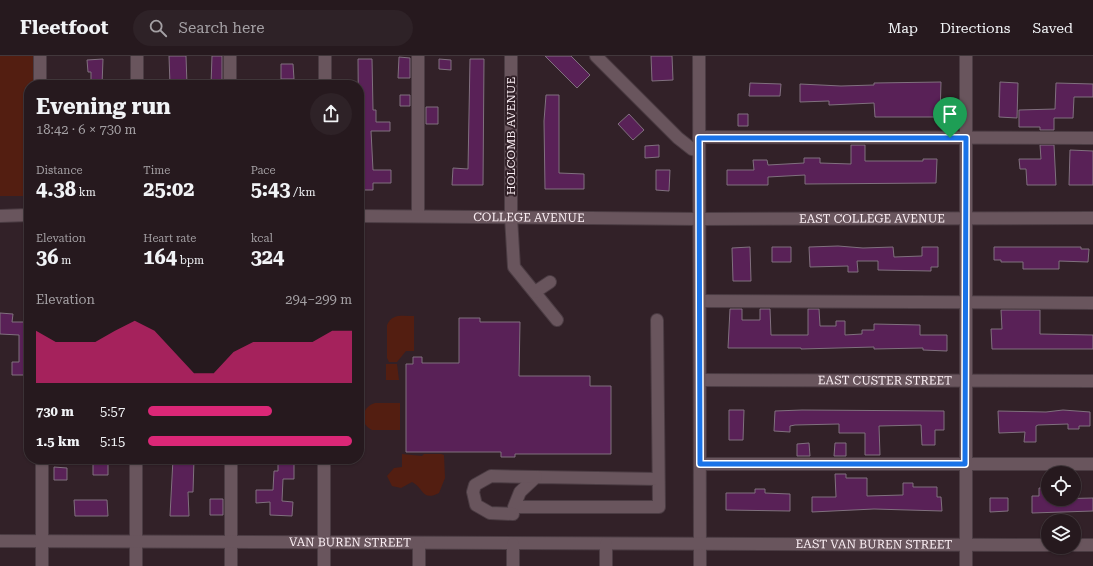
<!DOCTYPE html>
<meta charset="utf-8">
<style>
:root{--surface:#26191e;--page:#2e2227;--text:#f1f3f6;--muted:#a4a0a4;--line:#42383c;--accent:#db2777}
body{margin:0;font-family:"Roboto Serif",serif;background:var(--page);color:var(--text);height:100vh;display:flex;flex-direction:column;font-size:15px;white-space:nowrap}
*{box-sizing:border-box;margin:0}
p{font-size:13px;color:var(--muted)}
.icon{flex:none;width:22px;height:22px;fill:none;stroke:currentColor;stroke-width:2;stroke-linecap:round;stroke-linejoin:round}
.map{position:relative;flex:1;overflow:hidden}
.sheet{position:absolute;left:24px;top:24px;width:340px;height:384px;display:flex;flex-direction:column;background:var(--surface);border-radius:16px;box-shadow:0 1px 3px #0004,0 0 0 1px var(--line)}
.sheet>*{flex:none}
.buttons{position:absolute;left:1041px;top:410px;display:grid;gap:8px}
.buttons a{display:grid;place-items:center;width:40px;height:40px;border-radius:50%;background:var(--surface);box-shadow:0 1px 3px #0004,0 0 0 1px var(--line);font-size:20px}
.pin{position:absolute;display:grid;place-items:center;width:34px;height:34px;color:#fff;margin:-41px -17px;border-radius:50% 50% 50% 0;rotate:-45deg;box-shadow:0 0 4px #0007}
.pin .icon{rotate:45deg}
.round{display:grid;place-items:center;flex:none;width:42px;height:42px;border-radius:21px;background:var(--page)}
.headline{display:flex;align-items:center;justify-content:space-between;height:68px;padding:0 12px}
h1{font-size:22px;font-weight:700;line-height:30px}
.stats{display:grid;grid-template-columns:repeat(3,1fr);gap:6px;height:68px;padding:4px 12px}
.stats div{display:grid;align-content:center}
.stats b{font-size:20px;font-weight:700}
.stats small{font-size:11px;font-weight:400}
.stats p{font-size:11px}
.chart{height:112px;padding:8px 12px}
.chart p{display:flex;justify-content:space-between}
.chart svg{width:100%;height:72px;margin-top:4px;fill:var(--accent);opacity:.7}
ul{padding:0 12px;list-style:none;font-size:13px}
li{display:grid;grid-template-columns:64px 48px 1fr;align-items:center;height:30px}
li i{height:10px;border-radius:5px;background:var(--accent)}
header{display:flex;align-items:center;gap:24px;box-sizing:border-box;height:56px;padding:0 20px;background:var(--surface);border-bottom:1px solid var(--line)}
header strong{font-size:19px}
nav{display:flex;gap:22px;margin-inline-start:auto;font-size:14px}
.search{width:280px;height:36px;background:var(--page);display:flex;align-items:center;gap:10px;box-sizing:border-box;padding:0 14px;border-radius:22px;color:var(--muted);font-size:15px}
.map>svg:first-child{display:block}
.green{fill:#531e11}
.building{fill:#592157;stroke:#80707e}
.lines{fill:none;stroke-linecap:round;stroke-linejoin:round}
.minor-casing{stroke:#4b3c43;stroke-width:14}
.minor{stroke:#69555d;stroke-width:12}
.route-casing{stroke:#fff;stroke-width:8}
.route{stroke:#1a73e8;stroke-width:5}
.labels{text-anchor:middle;stroke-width:4;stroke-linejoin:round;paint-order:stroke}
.street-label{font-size:12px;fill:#fbeff4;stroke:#322128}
</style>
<header>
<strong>Fleetfoot</strong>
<div class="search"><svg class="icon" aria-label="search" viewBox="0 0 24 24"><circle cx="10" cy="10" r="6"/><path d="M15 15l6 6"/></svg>Search here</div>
<nav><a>Map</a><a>Directions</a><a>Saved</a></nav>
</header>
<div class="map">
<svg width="1093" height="510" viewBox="0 0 1093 510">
<rect width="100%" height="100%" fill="#322128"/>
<path class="green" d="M0,0H34V29H29V140H0Z
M414,260V295H406L397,306H389L387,302V269C392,257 403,260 414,260Z
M386,308H397L399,324H386Z
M375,347H400V374H372C359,368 361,351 375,347Z
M402,398L422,400L424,398H441L444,399L445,422L439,437C422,446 423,431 412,426L401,432L392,430L387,420L394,412L402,411Z"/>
<path class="building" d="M169,0H186L187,29H170Z
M212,0H222V29H211Z
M545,0H571L590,19L577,32Z
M651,0H672L673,24L652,25Z
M399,1L410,2V22H398Z
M103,3L102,29H91V16H88L87,4Z
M358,3H372L373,54H376V66H390V75H371L373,114H391V127H373V134H359Z
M439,3L451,4V14L439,13Z
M470,3H484L483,129H452L453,112L468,113Z
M281,8H293L294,23H281Z
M941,26L940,61H875L874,47L829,49V45L800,46V28L841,30L874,29V27Z
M1000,26L1018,27L1017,62L999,61Z
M750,27L781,28L780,40H749Z
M1056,27L1093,28V41H1074L1073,62H1054V74H1040V71H1019V54L1055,53Z
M400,39H410V50H400Z
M546,39H559V117L584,118V133H545L544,65Z
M426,51H438V68H426Z
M629,58L644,74L633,84L618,68Z
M738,58H748V70H738Z
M659,89V101L645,102V90Z
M851,89H865V105H923V103H937L936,127L805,128V119L768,121V129H727V114H754L753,104H767L768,109L804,107V102H820V107L851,108Z
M1040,89H1054L1056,129H1027L1026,113H1020L1019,103H1041Z
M1070,94L1093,95V129H1069Z
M656,114H670L669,135L656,134Z
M838,190L863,192L893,191L894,201L922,200V191H938V211H931V215L878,214V205H857L858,216H848V210L810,211L809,191Z
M750,191L751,225H733L732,192Z
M772,191H791V206H772Z
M994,191H1081V193H1089L1088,206L1059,205V213H1023V206H1001V204H994Z
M730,253H742V264H760V253H770L771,279H808V253H819L820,270H836V265H845V279L862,278V274H874V268L920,269V279H947V295L923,294V292L874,293V291L801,293V292H728Z
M1001,254H1040V278L1093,279V293H992L991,273H1002Z
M0,257L13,258L12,266H29L28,319H12V306H19V279L0,278Z
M459,262H480V266H520L519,320H590V330H611V398H515V401H501V396H406V308H413V301H422V307H459Z
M729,354H744L743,384H729Z
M802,354L944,355V374H935V389H922L921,369L879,370L880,399H865V377H839V368L795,369L790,370V376L774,375L775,355Z
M1063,354L1090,356V370H1079V373H1068V368L1038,369L1036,370V386H1024L1025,376L999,377L998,355L1046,356Z
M809,387L810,400H797V388Z
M835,387H846V400H834Z
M173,403H194L193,436H188L189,460H170Z
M108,404V419H93V405Z
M278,404H294V423H283L282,445L293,446L292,460L270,459V446L256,447V434H273L274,415H278Z
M54,411L67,412V424H54Z
M835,418H846V422H867V440L903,439V427H913V431H937V441H941L942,455L874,453L812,456V441H836Z
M1039,432H1048V443L1093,442V455L1032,457V440H1039Z
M755,433H765V437L790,438V455L726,454V437H755Z
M990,442H1008V455L990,456Z
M210,443H223V459H210Z
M74,444H107L108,460H75Z"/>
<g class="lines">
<g class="minor-casing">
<g id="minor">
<path d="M418,0V160"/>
<path d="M511,0V161L514,211L557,264"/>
<path d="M596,0L678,82L692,93L699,95"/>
<path d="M699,0L700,510"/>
<path d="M40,29V0"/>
<path d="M137,29V0"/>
<path d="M230,29V0"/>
<path d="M325,29V0"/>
<path d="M699,81L1093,82"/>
<path d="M0,160L29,159"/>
<path id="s1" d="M359,160L700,163L1093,162"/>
<path d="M535,236L550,226"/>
<path d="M700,245L1093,247"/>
<path d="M657,264L659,451H514L520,436L536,421L658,423"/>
<path id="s2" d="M700,324L1093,325"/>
<path d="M136,403V510"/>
<path d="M231,403V510"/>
<path d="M324,403V510"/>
<path d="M700,408H1093"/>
<path d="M513,458L490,457L476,449L473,436L475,429L491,420L536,421"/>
<path id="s3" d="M0,485L1048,489"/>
<path d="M419,487V510"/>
<path d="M606,488V510"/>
<path d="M1074,489H1093"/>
<path d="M42,510V403"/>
<path d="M513,510V488"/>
<path d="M966,510V0"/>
</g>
</g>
<use href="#minor" class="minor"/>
</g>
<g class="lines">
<g class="route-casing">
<path id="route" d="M699,82H966L965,408H700Z"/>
</g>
<use href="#route" class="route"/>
</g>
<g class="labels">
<g class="street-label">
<text transform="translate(511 80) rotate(-90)" y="4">HOLCOMB AVENUE</text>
<text dy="4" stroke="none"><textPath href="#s1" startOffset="170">COLLEGE AVENUE</textPath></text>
<text dy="4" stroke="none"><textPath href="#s1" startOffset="513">EAST COLLEGE AVENUE</textPath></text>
<text dy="4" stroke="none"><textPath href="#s2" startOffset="185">EAST CUSTER STREET</textPath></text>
<text dy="4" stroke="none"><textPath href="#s3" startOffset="350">VAN BUREN STREET</textPath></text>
<text dy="4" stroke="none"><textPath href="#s3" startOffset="874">EAST VAN BUREN STREET</textPath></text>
</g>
</g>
</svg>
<div class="buttons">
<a><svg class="icon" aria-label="locate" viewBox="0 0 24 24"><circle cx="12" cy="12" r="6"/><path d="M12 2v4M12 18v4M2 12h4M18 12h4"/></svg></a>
<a><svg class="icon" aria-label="layers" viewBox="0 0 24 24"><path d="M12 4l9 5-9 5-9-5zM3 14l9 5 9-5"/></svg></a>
</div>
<div class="pin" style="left:950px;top:82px;background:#1e9e55"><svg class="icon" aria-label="arrive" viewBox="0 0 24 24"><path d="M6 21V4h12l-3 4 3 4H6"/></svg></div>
<section class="sheet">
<div class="headline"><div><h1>Evening run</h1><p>18:42 · 6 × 730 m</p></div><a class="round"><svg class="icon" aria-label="share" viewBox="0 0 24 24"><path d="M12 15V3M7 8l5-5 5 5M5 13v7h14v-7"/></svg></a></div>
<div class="stats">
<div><p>Distance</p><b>4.38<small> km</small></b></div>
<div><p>Time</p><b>25:02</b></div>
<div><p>Pace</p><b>5:43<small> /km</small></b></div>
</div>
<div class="stats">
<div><p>Elevation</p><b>36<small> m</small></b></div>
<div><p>Heart rate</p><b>164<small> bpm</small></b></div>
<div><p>kcal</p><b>324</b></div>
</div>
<div class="chart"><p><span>Elevation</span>294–299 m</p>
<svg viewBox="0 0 160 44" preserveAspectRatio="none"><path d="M0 44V12L10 19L20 19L30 19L40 12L50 6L60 12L70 25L80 38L90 38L100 25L110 19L120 19L130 19L140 19L150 12L160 12V44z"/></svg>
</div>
<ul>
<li><b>730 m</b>5:57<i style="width:61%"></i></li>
<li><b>1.5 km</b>5:15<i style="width:100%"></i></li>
</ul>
</section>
</div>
